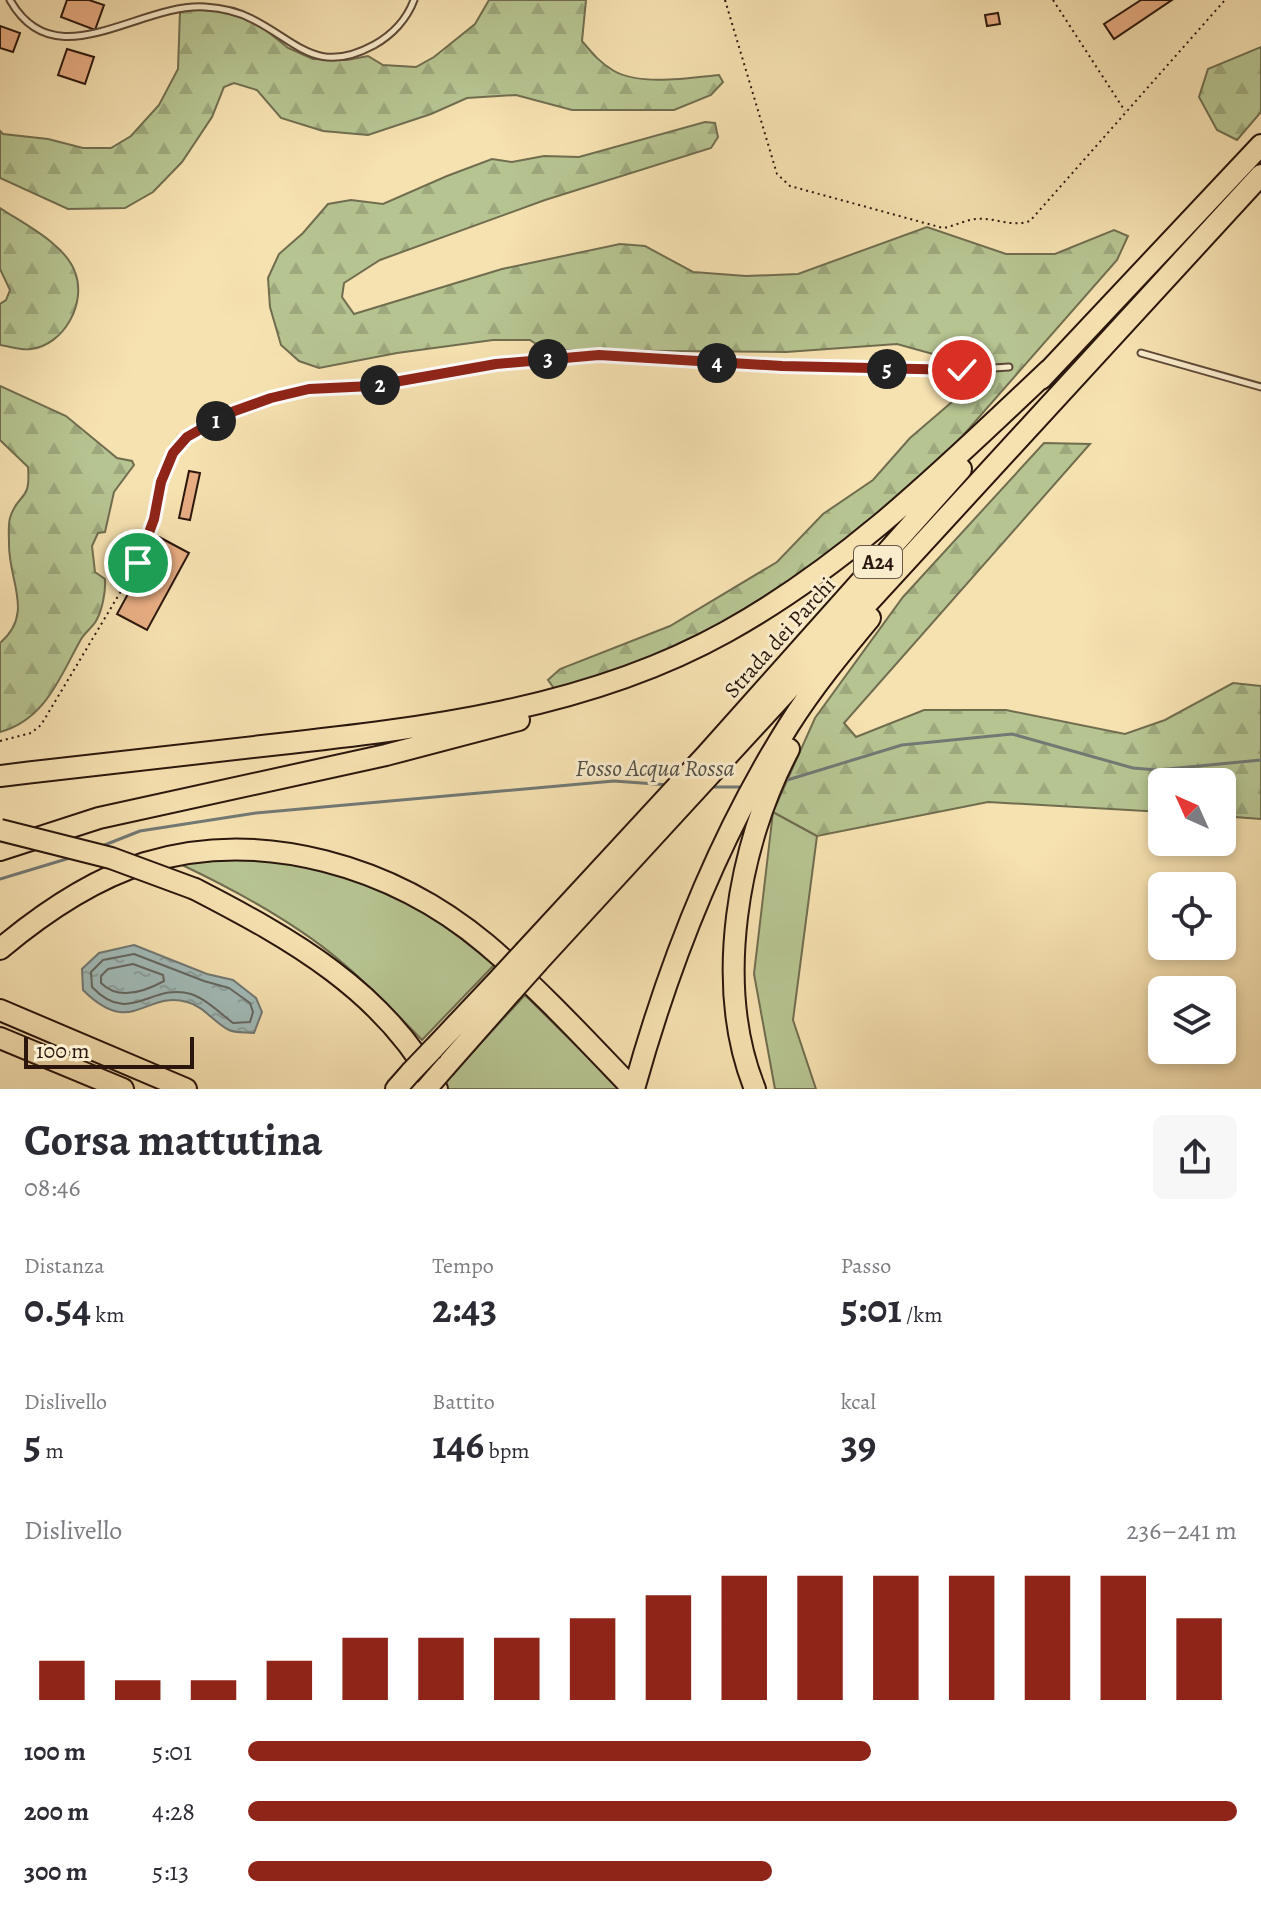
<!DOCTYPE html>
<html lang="it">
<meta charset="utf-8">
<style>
:root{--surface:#fff;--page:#f7f7f7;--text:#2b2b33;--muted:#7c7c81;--accent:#8f2418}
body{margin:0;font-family:Alegreya,serif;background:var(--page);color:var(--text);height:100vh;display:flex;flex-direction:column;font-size:30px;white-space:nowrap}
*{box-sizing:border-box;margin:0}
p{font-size:26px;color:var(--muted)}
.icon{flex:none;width:44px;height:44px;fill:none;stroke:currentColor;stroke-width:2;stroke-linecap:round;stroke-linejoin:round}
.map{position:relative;height:1089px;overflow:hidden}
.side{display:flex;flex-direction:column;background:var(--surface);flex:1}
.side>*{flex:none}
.needle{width:52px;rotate:315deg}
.controls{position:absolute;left:1148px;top:768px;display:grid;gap:16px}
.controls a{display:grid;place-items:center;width:88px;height:88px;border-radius:12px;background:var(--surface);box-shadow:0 4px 12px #0003;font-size:40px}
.scale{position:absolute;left:24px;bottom:20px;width:170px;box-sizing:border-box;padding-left:8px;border:4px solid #2a160d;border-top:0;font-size:22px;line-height:28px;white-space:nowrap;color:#2a160d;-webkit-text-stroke:6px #f9eccc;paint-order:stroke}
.pin{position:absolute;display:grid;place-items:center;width:68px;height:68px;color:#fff;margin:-34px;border:4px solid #fff;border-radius:50%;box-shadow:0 2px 8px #0007}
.km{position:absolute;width:40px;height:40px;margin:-20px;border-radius:50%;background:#222;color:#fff;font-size:22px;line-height:40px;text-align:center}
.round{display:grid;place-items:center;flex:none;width:84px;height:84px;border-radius:12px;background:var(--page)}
.headline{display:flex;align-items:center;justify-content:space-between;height:136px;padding:0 24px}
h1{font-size:44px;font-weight:700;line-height:60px}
.figures{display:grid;grid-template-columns:repeat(3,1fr);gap:12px;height:136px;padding:8px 24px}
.figures div{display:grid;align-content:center}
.figures b{font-size:40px;font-weight:700}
.figures small{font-size:22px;font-weight:400}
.figures p{font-size:22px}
.chart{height:224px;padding:16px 24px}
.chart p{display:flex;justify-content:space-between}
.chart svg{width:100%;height:144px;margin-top:8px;stroke:var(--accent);stroke-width:6}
ul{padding:0 24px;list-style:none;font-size:26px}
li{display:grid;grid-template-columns:128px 96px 1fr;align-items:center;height:60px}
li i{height:20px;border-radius:10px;background:var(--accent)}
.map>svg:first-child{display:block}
.grass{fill:#b6c491;stroke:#706d4f;stroke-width:2}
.forest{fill:url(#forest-firs);stroke:#706d4f;stroke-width:2}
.water{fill:url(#water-ripples);stroke:#727974;stroke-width:2}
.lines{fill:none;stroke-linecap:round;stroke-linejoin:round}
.shore{stroke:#666862;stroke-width:2}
.stream{stroke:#727974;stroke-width:3}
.building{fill:#e9ae83;stroke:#2a160d;stroke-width:2}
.lane-casing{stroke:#5d4936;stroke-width:9}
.highway-casing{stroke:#2a160d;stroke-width:24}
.path{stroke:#2a160d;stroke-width:2;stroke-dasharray:2 4;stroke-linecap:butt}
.lane{stroke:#f9eccc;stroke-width:5}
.highway{stroke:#f6e1b1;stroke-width:20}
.highway-bridge-casing{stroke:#2a160d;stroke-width:24;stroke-linecap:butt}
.highway-bridge{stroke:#f6e1b1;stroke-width:20}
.route-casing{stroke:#fff;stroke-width:16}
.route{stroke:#8f2418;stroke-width:10}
.labels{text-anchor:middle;stroke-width:6;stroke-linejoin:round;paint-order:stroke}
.shield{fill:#f9eccc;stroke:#685646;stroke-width:2}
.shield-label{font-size:20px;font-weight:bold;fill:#2a160d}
.street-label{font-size:22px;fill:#2a160d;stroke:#f9eccc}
.water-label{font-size:24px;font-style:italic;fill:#545049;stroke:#f9eccc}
</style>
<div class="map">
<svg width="1261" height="1089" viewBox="0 0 1261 1089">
<defs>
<pattern id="forest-firs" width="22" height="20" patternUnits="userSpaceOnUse" patternTransform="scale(2)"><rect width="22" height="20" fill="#b6c491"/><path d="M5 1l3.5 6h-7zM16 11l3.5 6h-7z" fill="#9da87c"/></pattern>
<pattern id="water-ripples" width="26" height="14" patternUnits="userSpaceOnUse" patternTransform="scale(2)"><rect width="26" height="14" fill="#a2bbb8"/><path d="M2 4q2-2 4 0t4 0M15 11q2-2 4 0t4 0" fill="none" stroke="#8ca09d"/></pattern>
</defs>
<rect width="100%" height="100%" fill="#f6e1b1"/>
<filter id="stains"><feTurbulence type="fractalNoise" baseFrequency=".0025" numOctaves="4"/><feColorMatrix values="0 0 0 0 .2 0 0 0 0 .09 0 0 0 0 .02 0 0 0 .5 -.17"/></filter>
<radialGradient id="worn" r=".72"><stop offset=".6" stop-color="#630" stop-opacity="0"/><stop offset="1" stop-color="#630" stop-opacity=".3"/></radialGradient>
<path class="grass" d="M773,812L817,836L793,1020L816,1089H775L754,974Z
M213,858C294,858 372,877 440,923C459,936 476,951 494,965L422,1040C395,1012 368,984 338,959C291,920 235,890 180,864Z
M525,995L620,1089H446L443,1084Z"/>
<path class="forest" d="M489,0H586L582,41C592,53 600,63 614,71C641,86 689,78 719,75L723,82L711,95L674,110H572L516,95L467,98L431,114L368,135L323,131L281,118L257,90L234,83L224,87L212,117L182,162L153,192L125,208L68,209L0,178V131L3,134L48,139L83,148H111L131,136L159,105L178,69L180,11L207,9L238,16L262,27L288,48L313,59L347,60L368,56L383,65L416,67L434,57L475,24Z
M1261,47V112L1237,140L1217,130L1199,97L1208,69Z
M705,122L715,123L718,137L711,148L545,200L380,260L344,283L342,297L354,314L502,269L620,244L645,246L693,272L746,276L798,274L927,227L1006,254H1055L1114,230L1128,236L1117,260L945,456L856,534L801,575L716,626L629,667L556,691L548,680L560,669L670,626L777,562L823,514L873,480L910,438L988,371L990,357L958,361L897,344L786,352L545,350L530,340H493L397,353L319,368L299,361L281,345L270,307L268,278L279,254L303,233L328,204L351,200L383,204L447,176L492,159L512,162L544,156L579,157Z
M0,208C24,224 65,244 75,272C87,303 64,345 31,349C22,351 9,346 0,345V304L6,300L10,290L0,269Z
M0,386L66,416L117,458L132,461L134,465L114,492L105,532L98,533L92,546L95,572L105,579C106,591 102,611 96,621C91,629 84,633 80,641C60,677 45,720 0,732V643C35,613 8,581 9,543C9,535 8,525 10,518C18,491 31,504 28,467L0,440Z
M1044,443L1090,444L844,723L856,737L924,710H1006L1125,734L1165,720L1233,683L1261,686V819L1222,816V782H1162V812L988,802L817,836L773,812L815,718L903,597Z"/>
<path class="water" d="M134,945L207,974L233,980L256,998L262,1012L254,1033C246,1032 235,1033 229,1030C214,1023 204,1006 187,1002C145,990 132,1039 83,990L82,969L99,953Z"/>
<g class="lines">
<path class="shore" d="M134,954L204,981L229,988L250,1003L253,1012L250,1022L233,1023C220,1013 206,999 191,994C151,982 130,1027 92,987L91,972L103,960Z
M133,964L163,975L164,981C144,992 119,1001 101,983V976L108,969Z"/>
<path class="stream" d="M784,781L902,745L1012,734L1133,768L1157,770L1261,760
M709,787H745
M102,846L140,831L256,813L614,781L669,785
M0,879L73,857"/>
</g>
<path class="building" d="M67,0H89L104,5L95,30L61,17Z
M1141,0H1172L1114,39L1104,24Z
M998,13L1000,24L987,26L985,15Z
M0,26L20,33L13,52L0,48Z
M67,49L94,57L85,84L58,75Z
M189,471L200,473L190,520L179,518Z
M159,537L189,553L147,630L117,614Z"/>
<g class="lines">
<g class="lane-casing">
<path id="lane" d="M10,0C55,80 138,3 205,7C221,8 237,11 252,19C298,42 317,76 374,45C392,35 407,19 414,0
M1141,353L1261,387
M138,563L154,519L161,482L173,453L187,437L229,413L271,398L309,389L372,386L496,364L599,355L863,369L962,370L1009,367"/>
</g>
<g class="highway-casing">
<path id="highway" d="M1041,379L1261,145
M0,776C90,765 180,755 271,745C425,728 588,709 726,632C849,564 947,466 1049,370
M0,850L99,818L386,755L519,720
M195,889C290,938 385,991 437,1089
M0,949C43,913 91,880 145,863C262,827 394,867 486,944C538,988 585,1039 633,1089
M526,950L707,754L961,469
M538,962L1261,175
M0,1010L186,1089
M0,1038L123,1089
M433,1049L501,977
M446,1066L513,990
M396,1089L411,1072
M634,1089C669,963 719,836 789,725C813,687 841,653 870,618
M755,1089C713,985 738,845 789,749"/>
</g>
<path class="path" d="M725,0L777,174L790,186L943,228C955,226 965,220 976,219C995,217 1011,228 1030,221L1225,0
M1053,0L1125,111
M0,741L31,733L41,725L133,571"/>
<use href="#lane" class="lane"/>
<use href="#highway" class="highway"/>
<g class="highway-bridge-casing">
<path id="highway-bridge" d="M0,830L111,858L195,889
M501,977L526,950
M513,990L538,962
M411,1072L433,1049
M426,1089L446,1066"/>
</g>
<use href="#highway-bridge" class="highway-bridge"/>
</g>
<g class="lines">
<g class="route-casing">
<path id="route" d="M138,563L154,519L161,482L173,453L187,437L229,413L271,398L309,389L372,386L496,364L599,355L782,366L962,370"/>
</g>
<use href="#route" class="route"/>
</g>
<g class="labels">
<rect class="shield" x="854" y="546" width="48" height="32" rx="6"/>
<g class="shield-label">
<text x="878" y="569">A24</text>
</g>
<g class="street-label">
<text transform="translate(779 637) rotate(-48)" y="8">Strada dei Parchi</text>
</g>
<g class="water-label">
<text x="655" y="776">Fosso Acqua Rossa</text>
</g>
</g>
<rect width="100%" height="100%" filter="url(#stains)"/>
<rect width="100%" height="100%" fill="url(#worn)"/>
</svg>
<div class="controls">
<a><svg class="needle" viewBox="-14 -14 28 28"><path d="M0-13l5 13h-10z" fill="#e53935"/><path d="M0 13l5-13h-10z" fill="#7c7c81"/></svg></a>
<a><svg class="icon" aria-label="locate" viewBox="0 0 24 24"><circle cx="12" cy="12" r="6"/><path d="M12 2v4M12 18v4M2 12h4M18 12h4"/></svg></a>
<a><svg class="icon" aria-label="layers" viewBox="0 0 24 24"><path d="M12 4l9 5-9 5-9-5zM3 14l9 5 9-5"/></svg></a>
</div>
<div class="scale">100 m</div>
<div class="pin" style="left:138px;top:563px;background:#1e9e55"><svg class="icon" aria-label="arrive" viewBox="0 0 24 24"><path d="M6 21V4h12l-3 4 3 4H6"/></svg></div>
<div class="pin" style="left:962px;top:370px;background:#d93025"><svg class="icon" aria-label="check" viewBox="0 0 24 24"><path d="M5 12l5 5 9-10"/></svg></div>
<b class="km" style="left:216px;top:421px">1</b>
<b class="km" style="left:380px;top:385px">2</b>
<b class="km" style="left:548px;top:359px">3</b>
<b class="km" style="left:717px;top:363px">4</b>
<b class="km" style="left:887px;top:369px">5</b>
</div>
<section class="side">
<div class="headline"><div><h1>Corsa mattutina</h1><p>08:46</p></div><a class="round"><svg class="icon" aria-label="share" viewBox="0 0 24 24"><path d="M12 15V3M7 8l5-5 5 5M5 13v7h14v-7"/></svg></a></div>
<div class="figures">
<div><p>Distanza</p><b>0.54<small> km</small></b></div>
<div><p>Tempo</p><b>2:43</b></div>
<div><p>Passo</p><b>5:01<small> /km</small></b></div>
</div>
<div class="figures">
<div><p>Dislivello</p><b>5<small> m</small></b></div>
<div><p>Battito</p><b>146<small> bpm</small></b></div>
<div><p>kcal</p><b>39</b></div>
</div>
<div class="chart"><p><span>Dislivello</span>236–241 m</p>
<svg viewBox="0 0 160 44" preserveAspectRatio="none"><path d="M5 44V32M15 44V38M25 44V38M35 44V32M45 44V25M55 44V25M65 44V25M75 44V19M85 44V12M95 44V6M105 44V6M115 44V6M125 44V6M135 44V6M145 44V6M155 44V19"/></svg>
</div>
<ul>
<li><b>100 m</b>5:01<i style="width:63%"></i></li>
<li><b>200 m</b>4:28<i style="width:100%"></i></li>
<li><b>300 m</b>5:13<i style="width:53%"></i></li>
</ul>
</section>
